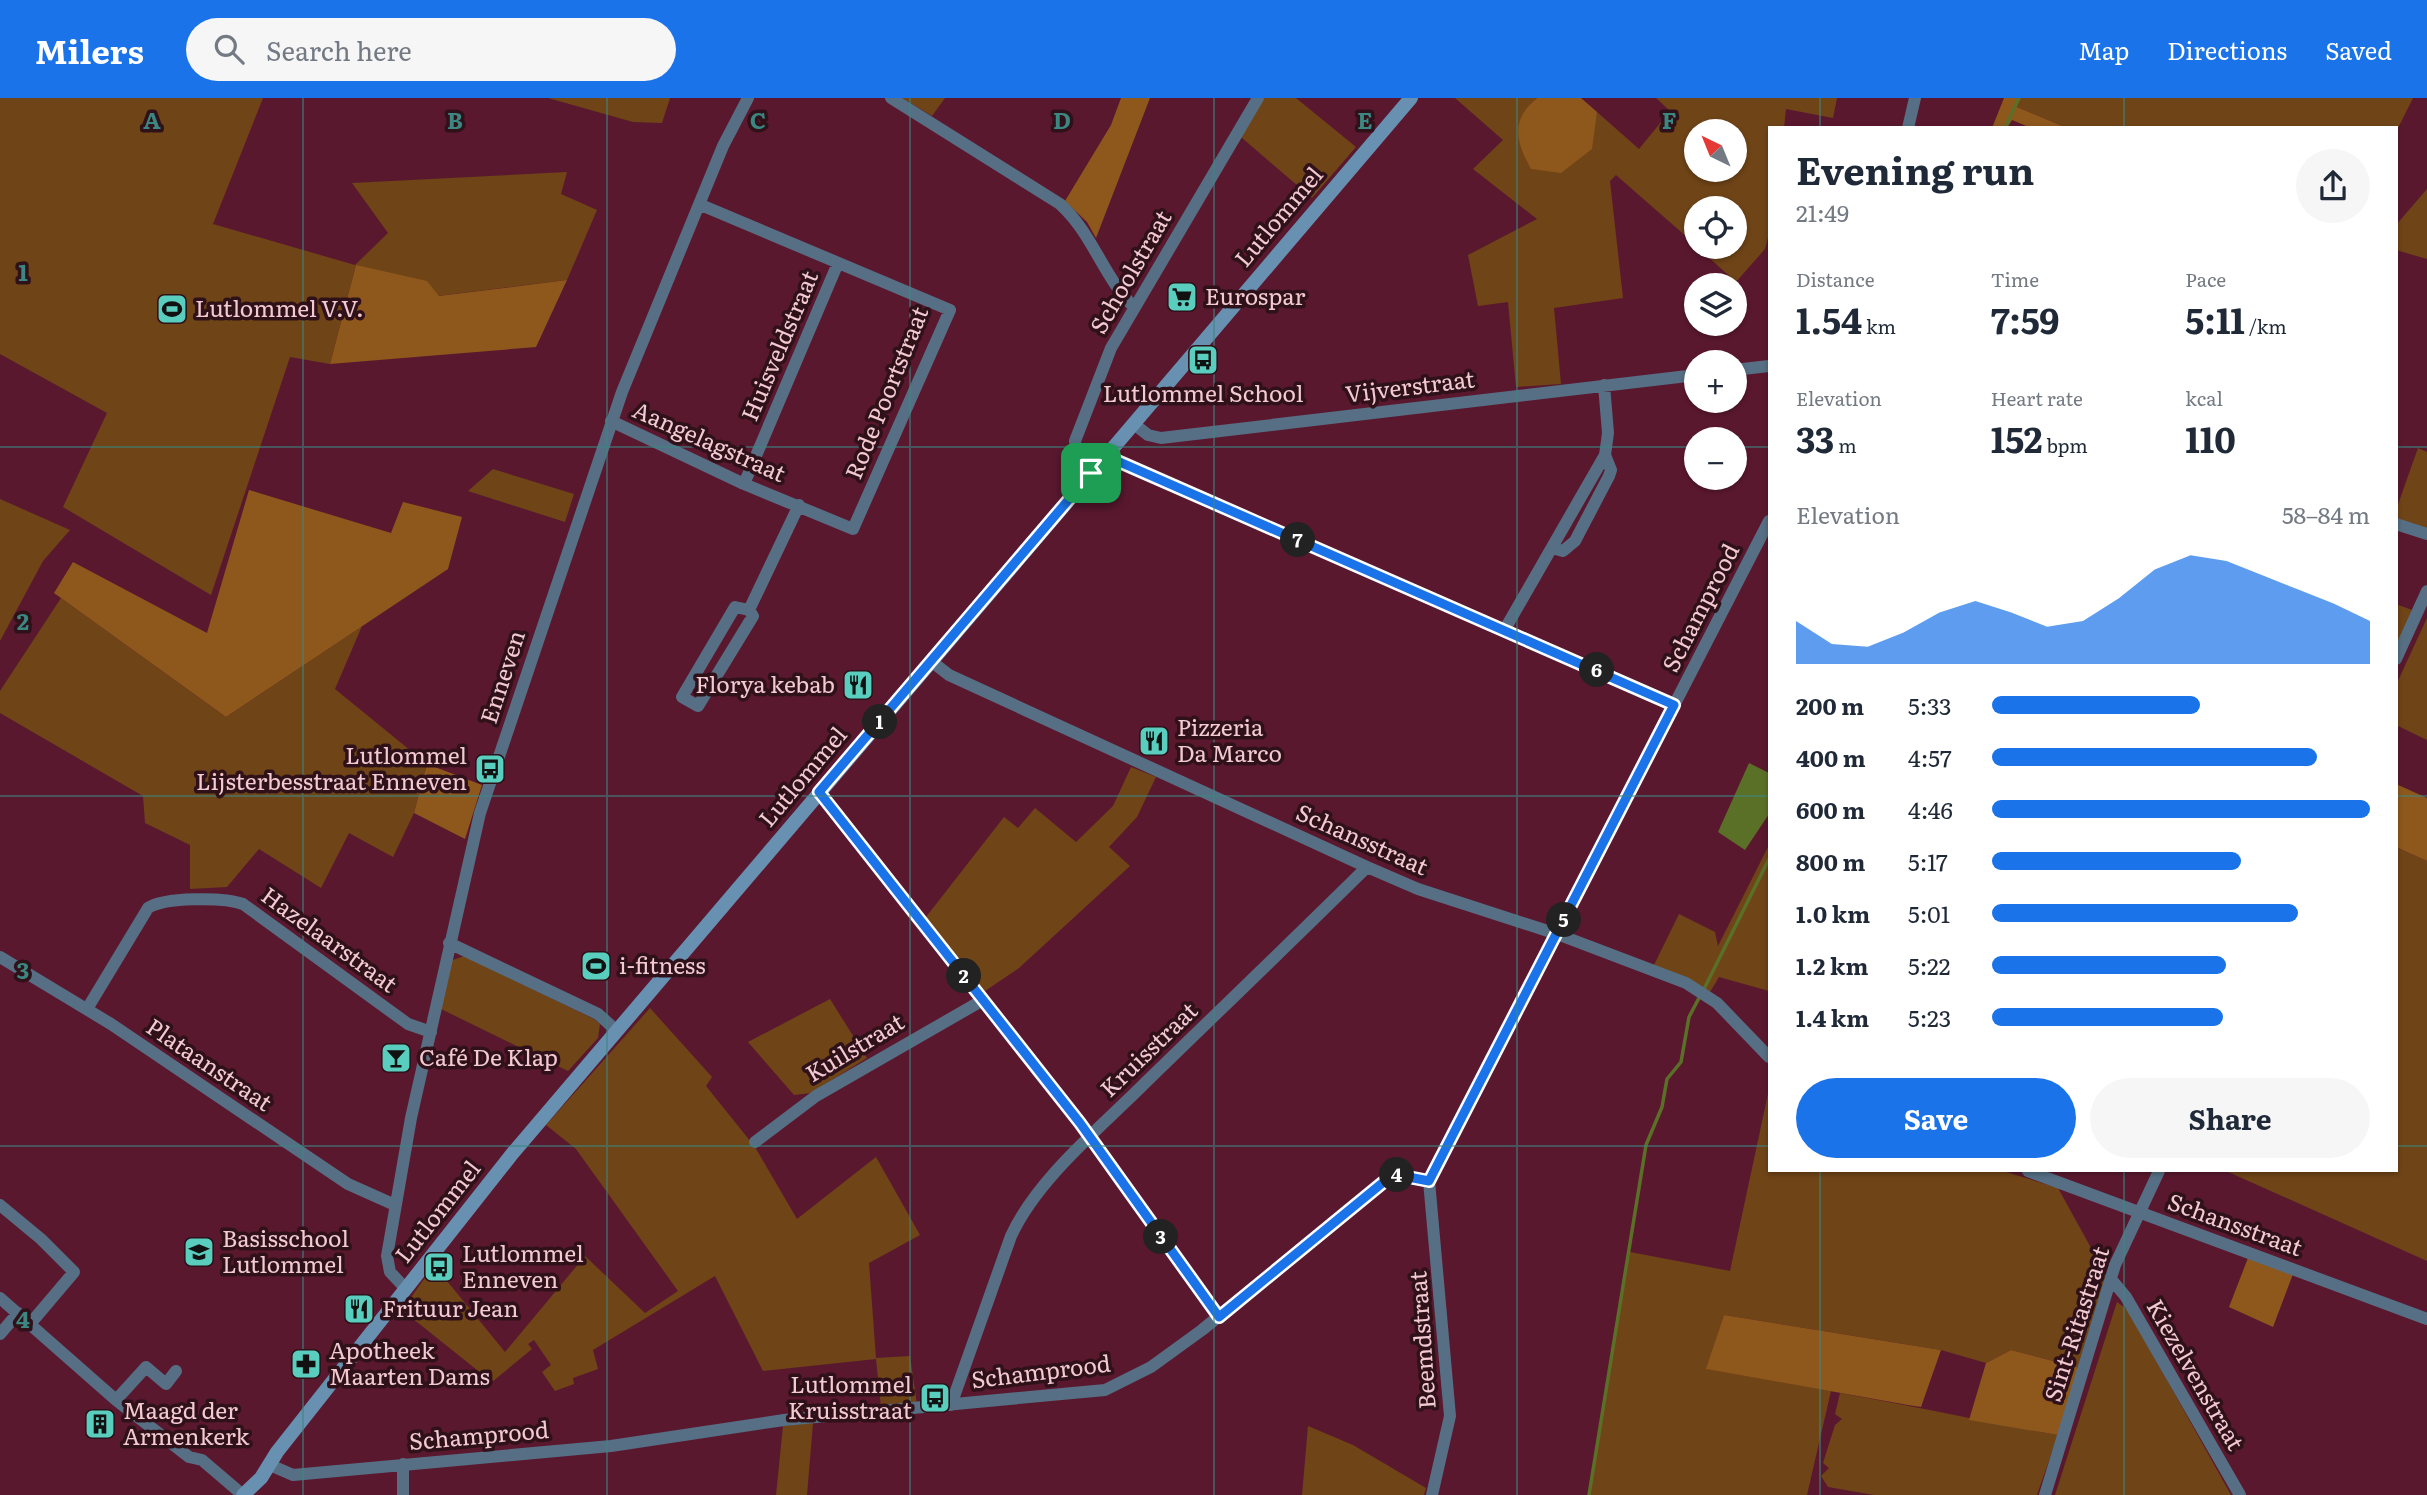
<!DOCTYPE html>
<meta charset="utf-8">
<style>
:root{--surface:#fff;--page:#f6f6f7;--text:#1f2937;--muted:#747a83;--accent:#1a73e8}
body{margin:0;font-family:Literata,serif;background:var(--page);color:var(--text);height:100vh;display:flex;flex-direction:column;font-size:26px;white-space:nowrap}
*{box-sizing:border-box;margin:0}
p{font-size:23px;color:var(--muted)}
.icon{flex:none;width:38px;height:38px;fill:none;stroke:currentColor;stroke-width:2;stroke-linecap:round;stroke-linejoin:round}
.map{position:relative;flex:1;overflow:hidden}
.details{position:absolute;left:1768px;top:28px;width:630px;height:1046px;display:flex;flex-direction:column;background:var(--surface);border-radius:0px;box-shadow:0 2px 5px #0004}
.details>*{flex:none}
.needle{width:46px;rotate:317deg}
.tools{position:absolute;left:1684px;top:21px;display:grid;gap:14px}
.tools a{display:grid;place-items:center;width:63px;height:63px;border-radius:50%;background:var(--surface);box-shadow:0 2px 5px #0004;font-size:35px}
.pin{position:absolute;display:grid;place-items:center;width:60px;height:60px;color:#fff;margin:-30px;border-radius:14px;box-shadow:0 4px 10px #0006}
.km{position:absolute;width:35px;height:35px;margin:-18px;border-radius:50%;background:#222;color:#fff;font-size:19px;line-height:35px;text-align:center}
.round{display:grid;place-items:center;flex:none;width:74px;height:74px;border-radius:37px;background:var(--page)}
.head{display:flex;align-items:center;justify-content:space-between;height:119px;padding:0 28px}
h1{font-size:38px;font-weight:700;line-height:52px}
.metrics{display:grid;grid-template-columns:repeat(3,1fr);gap:10px;height:119px;padding:7px 28px}
.metrics div{display:grid;align-content:center}
.metrics b{font-size:35px;font-weight:700}
.metrics small{font-size:19px;font-weight:400}
.metrics p{font-size:19px}
.chart{height:196px;padding:14px 28px}
.chart p{display:flex;justify-content:space-between}
.chart svg{width:100%;height:126px;margin-top:7px;fill:var(--accent);opacity:.7}
.cta{display:flex;gap:14px;margin-top:auto;padding:14px 28px}
.cta a{flex:1;height:80px;border-radius:42px;background:var(--accent);color:#fff;font-size:28px;font-weight:700;line-height:80px;text-align:center}
.cta a+a{background:var(--page);color:var(--text)}
ul{padding:0 28px;list-style:none;font-size:23px}
li{display:grid;grid-template-columns:112px 84px 1fr;align-items:center;height:52px}
li i{height:18px;border-radius:9px;background:var(--accent)}
header{display:flex;align-items:center;gap:42px;box-sizing:border-box;height:98px;padding:0 35px;background:var(--accent);color:#fff}
header strong{font-size:33px}
nav{display:flex;gap:38px;margin-inline-start:auto;font-size:24px}
.search{width:490px;height:63px;background:var(--page);display:flex;align-items:center;gap:18px;box-sizing:border-box;padding:0 24px;border-radius:38px;color:var(--muted);font-size:26px}
.map>svg:first-child{display:block}
.green{fill:#6f4417;fill-rule:evenodd}
.forest{fill:#8e581d}
.water{fill:#5b7027}
.lines{fill:none;stroke-linecap:round;stroke-linejoin:round}
.stream{stroke:#5b7027;stroke-width:3.5}
.minor{stroke:#566f84;stroke-width:12}
.secondary{stroke:#6790b1;stroke-width:14}
.route-casing{stroke:#fff;stroke-width:14}
.route{stroke:#1a73e8;stroke-width:9}
.grid{fill:none;stroke:#3d8782;stroke-width:2;stroke-opacity:0.55}
.labels{text-anchor:middle;stroke-width:7;stroke-linejoin:round;paint-order:stroke}
.street-label{font-size:23px;fill:#f3c9d2;stroke:#2e1119}
.poi-label{font-size:23px;fill:#f3c9d2;stroke:#2e1119;text-anchor:start}
.grid-label{font-size:23px;text-anchor:middle;font-weight:bold;fill:#3d8782;stroke:#2e1119;stroke-width:7;stroke-linejoin:round;paint-order:stroke}
</style>
<header>
<strong>Milers</strong>
<div class="search"><svg class="icon" aria-label="search" viewBox="0 0 24 24"><circle cx="10" cy="10" r="6"/><path d="M15 15l6 6"/></svg>Search here</div>
<nav><a>Map</a><a>Directions</a><a>Saved</a></nav>
</header>
<div class="map">
<svg width="2427" height="1397" viewBox="0 0 2427 1397">
<rect width="100%" height="100%" fill="#5a182f"/>
<path class="green" d="M0,0H263L213,126L355,167L388,135L352,85L567,74L561,96L597,112L567,182L438,198L356,167L330,266L290,259L211,497L63,409L107,315L0,256Z
M548,0H670L662,25L633,24Z
M902,0H945L932,18Z
M1264,0H1296L1356,49L1312,100L1241,39Z
M1455,0H1537L1530,6L1531,71L1544,72L1594,28L1597,14L1639,51L1670,13L1656,0H1837L1833,20L1786,11L1784,30H1769V136L1765,151L1736,184L1697,149H1734V110H1696V147L1616,77L1610,83L1623,200L1554,210L1561,286L1516,289L1508,204L1478,208L1468,157L1537,121L1473,71L1503,42ZM1696,33H1734V72H1696Z
M2021,0H2413L2396,34V30H2067L2017,9Z
M2427,91V161L2396,152V127Z
M2418,350L2427,354V431L2396,420V412Z
M493,371L574,396L565,424L468,393Z
M0,401L70,432L43,463L0,543Z
M61,500L226,619L362,528L335,591L427,666L414,715L393,759L349,735L321,790L259,751L227,789L190,791V747L145,725L143,698L0,615V593Z
M2396,506L2412,512L2396,548Z
M2427,520V642L2396,627V587Z
M1131,669L1156,679L1137,719L1109,749L1130,768L1019,870L985,893L926,819L1004,719L1018,730L1035,710L1076,744L1113,708Z
M1769,747V893L1719,879L1710,894L1654,867L1679,816L1715,834L1718,848Z
M2396,749L2427,763V1163L2226,1073H2396Z
M464,858L594,921L600,926L598,940L568,973L441,911L450,863Z
M830,901L867,960L811,995L794,997L748,944Z
M650,910L712,979L706,988L755,1049L797,1121L876,1059L920,1137L869,1165L876,1260L910,1258L917,1307L881,1309L876,1261L763,1273L715,1178L593,1252L598,1271L573,1280L574,1286L555,1293L542,1274L551,1267L534,1242L528,1246L532,1251L492,1284L402,1212L434,1167L505,1254L585,1158L645,1215L678,1193L576,1051L546,1027Z
M1769,991V1073H2003L2058,1090L2106,1177L2080,1270L2011,1252L1986,1265L1941,1252L1724,1217L1707,1271L1831,1293L1807,1397H1589L1630,1154L1730,1173Z
M2117,1204L2128,1212L2231,1397H2055Z
M1840,1295C1913,1308 1985,1324 2058,1337L2037,1397H1874L1828,1389L1821,1378L1829,1370L1823,1365L1835,1327L1842,1321L1835,1316Z
M813,1325L807,1397H776L783,1328Z
M1308,1328L1353,1347L1426,1390L1424,1397H1302Z"/>
<path class="forest" d="M1121,0H1150L1096,140L1087,124L1065,103L1111,27Z
M1537,0H1581L1597,14L1592,51L1561,75L1531,71C1516,44 1510,22 1537,0Z
M2004,0H2021L2017,9L2067,30H2031L2012,22L2007,30H1992Z
M356,167L427,183L439,198L567,182L536,249L330,266Z
M249,392L391,435L403,404L462,419L448,471L226,619L54,495L73,464L207,535Z
M427,666L482,687L465,741L414,715Z
M2396,686L2427,700V763L2396,749Z
M2248,1160L2293,1176L2273,1229L2229,1209Z
M1724,1217L1941,1252L1921,1309L1908,1307L1706,1271Z
M2011,1252L2080,1270L2058,1337L1969,1322L1986,1265Z"/>
<path class="water" d="M1749,665L1769,675V716L1745,752L1718,734Z"/>
<g class="lines">
<path class="stream" d="M2005,30L2019,0
M1704,891L1769,761
M1589,1397L1646,1047L1662,1009L1667,981L1681,964L1689,919L1700,898"/>
<path class="minor" d="M891,0L1060,106C1093,136 1103,179 1134,209
M1908,30L1915,0
M1734,272L1769,268
M611,323L744,386L853,431L950,212L701,107
M1134,326L1148,337L1161,340L1696,277
M1106,358L1674,606
M1091,375L1077,361L1075,343L1111,250L1258,0
M744,386L838,165
M2396,426L2427,436
M1552,450L1563,453L1575,443L1609,378L1611,372L1605,357
M749,512L753,518L698,608L682,599L735,509L749,512L799,407
M1505,531L1605,357L1608,335L1604,287
M2396,561L2427,493
M931,563L949,577L1367,769L1418,791L1557,836L1686,885L1717,905L1769,959
M819,694L1080,1025L1219,1219
M449,845L598,916L617,933
M0,859L111,926L348,1086L395,1107
M87,911L148,810C164,799 224,799 243,806L408,926L431,934
M755,1044L816,998L983,902
M2028,1073L2427,1221
M1429,1083L1769,423
M1429,1083L1450,1318L1432,1397
M0,1107L41,1141L74,1174L30,1226
M2111,1181L2126,1199L2240,1397
M406,1191L390,1174L387,1158L411,1020L480,715L622,294L723,48L748,0
M0,1200L116,1302L189,1359L202,1362L243,1397
M0,1236L18,1215
M116,1302L146,1269L166,1286L176,1273
M951,1307L1011,1138C1037,1081 1100,1030 1144,986C1218,914 1293,842 1367,769
M270,1367L293,1377L304,1376L611,1348L784,1322L1105,1292L1151,1269L1202,1232L1386,1082L1398,1077L1429,1083
M403,1397V1366
M2045,1397L2115,1167L2159,1073"/>
<path class="secondary" d="M243,1397L261,1380L277,1354L512,1056L1411,0"/>
</g>
<g class="lines">
<g class="route-casing">
<path id="route" d="M1106,358L1674,607L1429,1083L1398,1077L1386,1082L1219,1219L1080,1025L819,694Z"/>
</g>
<use href="#route" class="route"/>
</g>
<path class="grid" d="M303,0V1397M607,0V1397M910,0V1397M1214,0V1397M1517,0V1397M1820,0V30M2124,0V30M0,349H1696M1734,349H1769M2396,349H2427M0,698H1769M2396,698H2427M0,1048H1769M2396,1048H2427M1820,1073V1397M2124,1073V1397"/>
<defs>
<g id="supermarket-square" transform="scale(1.575)"><rect x="-9" y="-9" width="18" height="18" rx="4" fill="#59cebe" stroke="#2e1119"/><path d="M-6-5.5h2.5l.6 2H6L4.5 2H-2.5L-4.4-4H-6ZM-1.5 3.2a1.3 1.3 0 1 0 .1 0ZM3 3.2a1.3 1.3 0 1 0 .1 0Z" fill="#111"/></g>
<g id="stadium-square" transform="scale(1.575)"><rect x="-9" y="-9" width="18" height="18" rx="4" fill="#59cebe" stroke="#2e1119"/><path d="M0-5a6.5 5 0 1 0 0 10a6.5 5 0 1 0 0-10ZM-3.5-1.8h7v3.6h-7Z" fill="#111"/></g>
<g id="bus-square" transform="scale(1.575)"><rect x="-9" y="-9" width="18" height="18" rx="4" fill="#59cebe" stroke="#2e1119"/><path d="M-5-6H5V4H4V6H2V4H-2V6H-4V4H-5ZM-3.5-4V0h7V-4ZM-3.5 1.2v1.5H-2V1.2ZM2 1.2v1.5H3.5V1.2Z" fill="#111"/></g>
<g id="restaurant-square" transform="scale(1.575)"><rect x="-9" y="-9" width="18" height="18" rx="4" fill="#59cebe" stroke="#2e1119"/><path d="M-5-6h1v4h1v-4h1v4h1v-4h1v5L-1.5 .5V6h-2V.5L-5-1ZM5-6V6H3V1.5H1.5Q1.5-4 5-6Z" fill="#111"/></g>
<g id="bar-square" transform="scale(1.575)"><rect x="-9" y="-9" width="18" height="18" rx="4" fill="#59cebe" stroke="#2e1119"/><path d="M-6-5H6L.8 .8V4.5H3.5V6h-7V4.5H-.8V.8Z" fill="#111"/></g>
<g id="school-square" transform="scale(1.575)"><rect x="-9" y="-9" width="18" height="18" rx="4" fill="#59cebe" stroke="#2e1119"/><path d="M0-5L7-2L0 1L-7-2ZM-4 1L0 2.5L4 1V4Q0 6-4 4Z" fill="#111"/></g>
<g id="pharmacy-square" transform="scale(1.575)"><rect x="-9" y="-9" width="18" height="18" rx="4" fill="#59cebe" stroke="#2e1119"/><path d="M-2-6h4v4h4v4h-4v4h-4v-4h-4v-4h4Z" fill="#111"/></g>
<g id="building-square" transform="scale(1.575)"><rect x="-9" y="-9" width="18" height="18" rx="4" fill="#59cebe" stroke="#2e1119"/><path d="M-4-6H4V6H1V3H-1V6H-4ZM-2.5-4.3h1.7v1.8h-1.7ZM.8-4.3h1.7v1.8H.8ZM-2.5-1h1.7V.8h-1.7ZM.8-1h1.7V.8H.8Z" fill="#111"/></g>
</defs>
<g fill-rule="evenodd">
<use href="#supermarket-square" x="1182" y="199"/>
<use href="#stadium-square" x="172" y="211"/>
<use href="#bus-square" x="1203" y="262"/>
<use href="#restaurant-square" x="858" y="587"/>
<use href="#restaurant-square" x="1154" y="643"/>
<use href="#bus-square" x="490" y="671"/>
<use href="#stadium-square" x="596" y="868"/>
<use href="#bar-square" x="396" y="960"/>
<use href="#school-square" x="199" y="1154"/>
<use href="#bus-square" x="439" y="1169"/>
<use href="#restaurant-square" x="359" y="1211"/>
<use href="#pharmacy-square" x="306" y="1266"/>
<use href="#bus-square" x="935" y="1300"/>
<use href="#building-square" x="100" y="1326"/>
</g>
<g class="labels">
<g class="street-label">
<text transform="translate(1279 119) rotate(-50)" y="8">Lutlommel</text>
<text transform="translate(1131 174) rotate(-60)" y="8">Schoolstraat</text>
<text transform="translate(780 248) rotate(-67)" y="8">Huisveldstraat</text>
<text transform="translate(1410 289) rotate(-7)" y="8">Vijverstraat</text>
<text transform="translate(887 295) rotate(-68)" y="8">Rode Poortstraat</text>
<text transform="translate(709 344) rotate(24)" y="8">Aangelagstraat</text>
<text transform="translate(1701 510) rotate(-63)" y="8">Schamprood</text>
<text transform="translate(503 579) rotate(-72)" y="8">Enneven</text>
<text transform="translate(803 679) rotate(-50)" y="8">Lutlommel</text>
<text transform="translate(1362 742) rotate(24)" y="8">Schansstraat</text>
<text transform="translate(329 842) rotate(36)" y="8">Hazelaarstraat</text>
<text transform="translate(855 950) rotate(-31)" y="8">Kuilstraat</text>
<text transform="translate(1149 952) rotate(-44)" y="8">Kruisstraat</text>
<text transform="translate(209 967) rotate(34)" y="8">Plataanstraat</text>
<text transform="translate(438 1114) rotate(-52)" y="8">Lutlommel</text>
<text transform="translate(2235 1127) rotate(20)" y="8">Schansstraat</text>
<text transform="translate(2077 1226) rotate(-72)" y="8">Sint-Ritastraat</text>
<text transform="translate(1423 1242) rotate(-94)" y="8">Beemdstraat</text>
<text transform="translate(1041 1274) rotate(-7)" y="8">Schamprood</text>
<text transform="translate(2195 1277) rotate(60)" y="8">Kiezelvenstraat</text>
<text transform="translate(479 1338) rotate(-5)" y="8">Schamprood</text>
</g>
<g class="poi-label">
<text x="1205" y="207">Eurospar</text>
<text x="195" y="219">Lutlommel V.V.</text>
<text x="1203" y="304" text-anchor="middle">Lutlommel School</text>
<text x="835" y="595" text-anchor="end">Florya kebab</text>
<text x="1177" y="638">Pizzeria<tspan x="1177" dy="26">Da Marco</tspan></text>
<text x="467" y="666" text-anchor="end">Lutlommel<tspan x="467" dy="26">Lijsterbesstraat Enneven</tspan></text>
<text x="619" y="876">i-fitness</text>
<text x="419" y="968">Café De Klap</text>
<text x="222" y="1149">Basisschool<tspan x="222" dy="26">Lutlommel</tspan></text>
<text x="462" y="1164">Lutlommel<tspan x="462" dy="26">Enneven</tspan></text>
<text x="382" y="1219">Frituur Jean</text>
<text x="329" y="1261">Apotheek<tspan x="329" dy="26">Maarten Dams</tspan></text>
<text x="912" y="1295" text-anchor="end">Lutlommel<tspan x="912" dy="26">Kruisstraat</tspan></text>
<text x="123" y="1321">Maagd der<tspan x="123" dy="26">Armenkerk</tspan></text>
</g>
</g>
<g class="grid-label">
<text x="152" y="31">A</text>
<text x="455" y="31">B</text>
<text x="758" y="31">C</text>
<text x="1062" y="31">D</text>
<text x="1365" y="31">E</text>
<text x="1669" y="31">F</text>
<text x="23" y="183">1</text>
<text x="23" y="532">2</text>
<text x="23" y="881">3</text>
<text x="23" y="1230">4</text>
</g>
</svg>
<div class="tools">
<a><svg class="needle" viewBox="-14 -14 28 28"><path d="M0-13l5 13h-10z" fill="#e53935"/><path d="M0 13l5-13h-10z" fill="#747a83"/></svg></a>
<a><svg class="icon" aria-label="locate" viewBox="0 0 24 24"><circle cx="12" cy="12" r="6"/><path d="M12 2v4M12 18v4M2 12h4M18 12h4"/></svg></a>
<a><svg class="icon" aria-label="layers" viewBox="0 0 24 24"><path d="M12 4l9 5-9 5-9-5zM3 14l9 5 9-5"/></svg></a>
<a>+</a>
<a>−</a>
</div>
<div class="pin" style="left:1091px;top:375px;background:#1e9e55"><svg class="icon" aria-label="arrive" viewBox="0 0 24 24"><path d="M6 21V4h12l-3 4 3 4H6"/></svg></div>
<b class="km" style="left:880px;top:624px">1</b>
<b class="km" style="left:964px;top:878px">2</b>
<b class="km" style="left:1161px;top:1139px">3</b>
<b class="km" style="left:1397px;top:1077px">4</b>
<b class="km" style="left:1564px;top:822px">5</b>
<b class="km" style="left:1597px;top:572px">6</b>
<b class="km" style="left:1298px;top:442px">7</b>
<section class="details">
<div class="head"><div><h1>Evening run</h1><p>21:49</p></div><a class="round"><svg class="icon" aria-label="share" viewBox="0 0 24 24"><path d="M12 15V3M7 8l5-5 5 5M5 13v7h14v-7"/></svg></a></div>
<div class="metrics">
<div><p>Distance</p><b>1.54<small> km</small></b></div>
<div><p>Time</p><b>7:59</b></div>
<div><p>Pace</p><b>5:11<small> /km</small></b></div>
</div>
<div class="metrics">
<div><p>Elevation</p><b>33<small> m</small></b></div>
<div><p>Heart rate</p><b>152<small> bpm</small></b></div>
<div><p>kcal</p><b>110</b></div>
</div>
<div class="chart"><p><span>Elevation</span>58–84 m</p>
<svg viewBox="0 0 160 44" preserveAspectRatio="none"><path d="M0 44V29L10 37L20 38L30 33L40 26L50 22L60 26L70 31L80 29L90 21L100 11L110 6L120 8L130 13L140 18L150 23L160 29V44z"/></svg>
</div>
<ul>
<li><b>200 m</b>5:33<i style="width:55%"></i></li>
<li><b>400 m</b>4:57<i style="width:86%"></i></li>
<li><b>600 m</b>4:46<i style="width:100%"></i></li>
<li><b>800 m</b>5:17<i style="width:66%"></i></li>
<li><b>1.0 km</b>5:01<i style="width:81%"></i></li>
<li><b>1.2 km</b>5:22<i style="width:62%"></i></li>
<li><b>1.4 km</b>5:23<i style="width:61%"></i></li>
</ul>
<div class="cta"><a>Save</a><a>Share</a></div>
</section>
</div>
